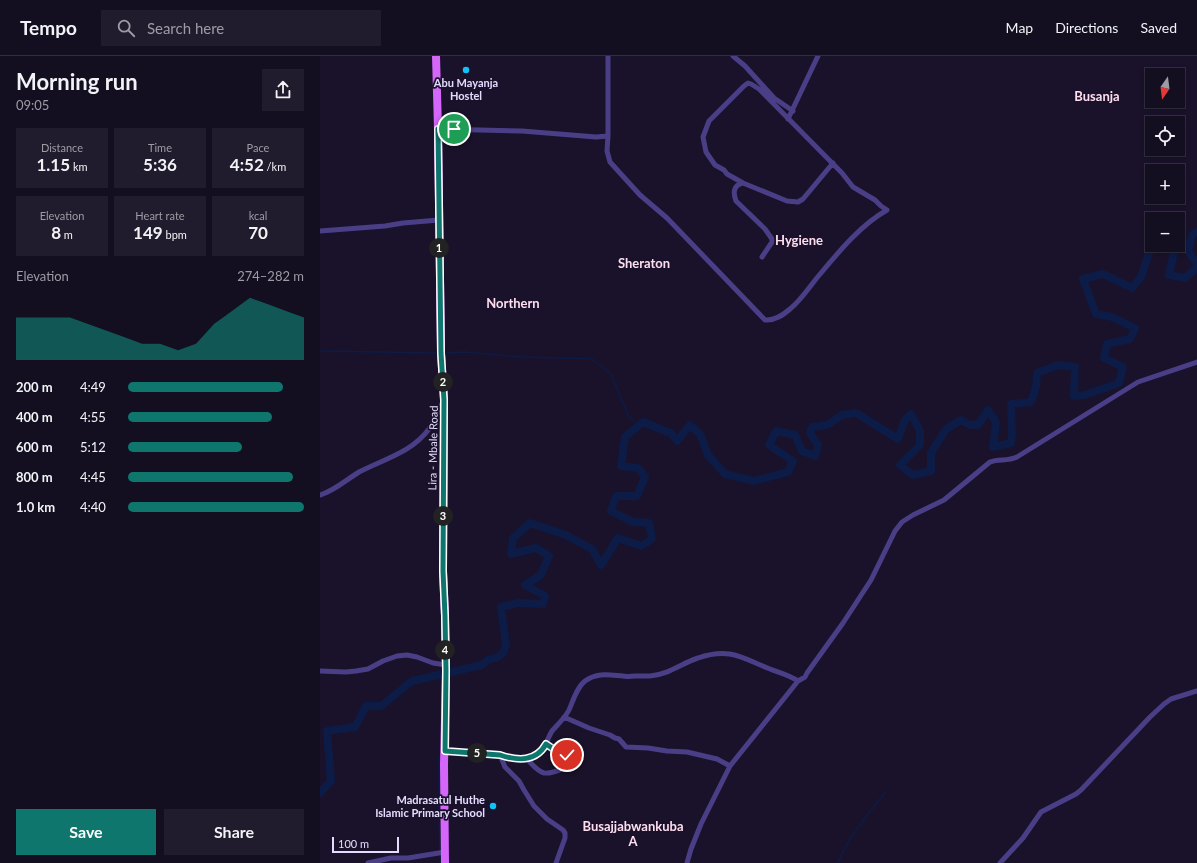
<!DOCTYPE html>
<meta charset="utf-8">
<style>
:root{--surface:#130e20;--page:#201c2d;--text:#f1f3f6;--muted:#9d9ca5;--line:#322e3e;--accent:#0f766e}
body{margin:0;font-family:Lato,sans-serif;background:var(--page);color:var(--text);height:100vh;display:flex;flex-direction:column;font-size:15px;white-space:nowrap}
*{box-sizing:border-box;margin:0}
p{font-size:13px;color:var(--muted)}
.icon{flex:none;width:22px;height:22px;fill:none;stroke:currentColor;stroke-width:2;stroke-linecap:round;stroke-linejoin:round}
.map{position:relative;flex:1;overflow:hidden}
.panel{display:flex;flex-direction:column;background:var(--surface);width:320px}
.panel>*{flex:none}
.needle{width:26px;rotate:194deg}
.controls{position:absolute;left:825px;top:12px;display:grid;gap:8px}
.controls a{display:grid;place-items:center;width:40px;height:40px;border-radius:0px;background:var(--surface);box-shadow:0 2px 6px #0003,0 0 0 1px var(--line);font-size:20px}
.scale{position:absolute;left:12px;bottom:10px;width:67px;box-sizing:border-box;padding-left:4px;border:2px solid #e4dcfe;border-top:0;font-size:11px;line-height:14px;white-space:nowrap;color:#e4dcfe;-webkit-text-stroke:3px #19122a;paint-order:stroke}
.pin{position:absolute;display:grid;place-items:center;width:34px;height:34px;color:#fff;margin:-17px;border:2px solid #fff;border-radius:50%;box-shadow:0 1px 4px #0007}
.km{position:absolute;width:20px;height:20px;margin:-10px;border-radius:50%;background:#222;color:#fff;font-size:11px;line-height:20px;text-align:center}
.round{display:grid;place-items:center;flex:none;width:42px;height:42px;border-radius:0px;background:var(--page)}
.head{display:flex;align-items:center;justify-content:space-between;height:68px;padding:0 16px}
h1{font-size:22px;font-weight:700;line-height:30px}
.figures{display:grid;grid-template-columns:repeat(3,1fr);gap:6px;height:68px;padding:4px 16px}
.figures div{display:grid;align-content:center;border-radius:0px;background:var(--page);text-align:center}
.figures b{font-size:17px;font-weight:700}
.figures small{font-size:11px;font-weight:400}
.figures p{font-size:11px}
.chart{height:112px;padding:8px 16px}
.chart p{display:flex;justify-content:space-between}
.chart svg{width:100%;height:72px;margin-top:4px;fill:var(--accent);opacity:.7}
.button{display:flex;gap:8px;margin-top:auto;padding:8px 16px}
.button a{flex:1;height:46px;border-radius:0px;background:var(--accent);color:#fff;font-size:16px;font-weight:700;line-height:46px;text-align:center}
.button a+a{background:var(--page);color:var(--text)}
ul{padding:0 16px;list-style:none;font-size:13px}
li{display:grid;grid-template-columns:64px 48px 1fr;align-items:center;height:30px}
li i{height:10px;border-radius:5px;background:var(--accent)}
header{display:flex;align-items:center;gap:24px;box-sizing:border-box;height:56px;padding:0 20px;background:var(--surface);border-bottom:1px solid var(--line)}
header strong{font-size:19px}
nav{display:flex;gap:22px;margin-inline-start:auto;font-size:14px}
.search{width:280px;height:36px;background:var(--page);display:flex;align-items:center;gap:10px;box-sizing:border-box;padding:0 14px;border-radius:0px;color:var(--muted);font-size:15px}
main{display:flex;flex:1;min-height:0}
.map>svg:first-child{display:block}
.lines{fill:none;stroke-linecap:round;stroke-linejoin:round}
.stream{stroke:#0d1b47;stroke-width:1.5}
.river{stroke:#0d1b47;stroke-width:8}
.street{stroke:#4a3f87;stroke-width:5}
.primary{stroke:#d467f9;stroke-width:8}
.route-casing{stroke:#fff;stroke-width:8}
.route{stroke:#0f766e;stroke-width:5}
.poi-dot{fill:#10c3f6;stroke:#19122a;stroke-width:1.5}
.labels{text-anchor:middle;stroke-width:3.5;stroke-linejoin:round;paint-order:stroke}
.poi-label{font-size:11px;font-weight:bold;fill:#e4dcfe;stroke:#19122a}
.street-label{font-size:11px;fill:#e4dcfe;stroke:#19122a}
.quarter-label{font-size:13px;font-weight:bold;fill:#fedeee;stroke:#19122a}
</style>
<header>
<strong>Tempo</strong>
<div class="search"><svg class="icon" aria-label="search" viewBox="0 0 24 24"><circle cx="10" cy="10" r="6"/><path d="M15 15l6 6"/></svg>Search here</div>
<nav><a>Map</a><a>Directions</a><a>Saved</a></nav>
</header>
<main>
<section class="panel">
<div class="head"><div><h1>Morning run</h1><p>09:05</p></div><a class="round"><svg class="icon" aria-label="share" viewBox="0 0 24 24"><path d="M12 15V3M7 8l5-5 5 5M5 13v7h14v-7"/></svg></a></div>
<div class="figures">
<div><p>Distance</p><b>1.15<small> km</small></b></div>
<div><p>Time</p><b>5:36</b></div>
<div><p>Pace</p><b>4:52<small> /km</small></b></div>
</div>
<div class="figures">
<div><p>Elevation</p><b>8<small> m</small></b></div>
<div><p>Heart rate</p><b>149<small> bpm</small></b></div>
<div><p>kcal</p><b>70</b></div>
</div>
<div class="chart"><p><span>Elevation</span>274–282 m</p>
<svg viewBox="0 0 160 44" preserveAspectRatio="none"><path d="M0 44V18L10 18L20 18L30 18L40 22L50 26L60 30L70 34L80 34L90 38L100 34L110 22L120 14L130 6L140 10L150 14L160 18V44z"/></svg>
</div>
<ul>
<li><b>200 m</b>4:49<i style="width:88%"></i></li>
<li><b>400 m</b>4:55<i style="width:82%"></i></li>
<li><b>600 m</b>5:12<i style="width:65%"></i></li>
<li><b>800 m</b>4:45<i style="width:94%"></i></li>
<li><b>1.0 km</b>4:40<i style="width:100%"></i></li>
</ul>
<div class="button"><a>Save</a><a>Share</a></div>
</section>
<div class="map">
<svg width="877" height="807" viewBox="0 0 877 807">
<rect width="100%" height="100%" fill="#19122a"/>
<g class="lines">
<path class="stream" d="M0,295L118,297
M124,297L144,296L202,301L272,303L291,318L309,361L320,369
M119,701V753
M119,763V756
M119,766L120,794
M121,799V807
M518,807C528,780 549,759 565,736"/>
<path class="river" d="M877,176L872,179L868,195L877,208
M852,189L854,196L849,219L865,222L877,211
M0,737L11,725L7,675L35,671L46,650H61L92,625L162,609L168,604L178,601L183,597L186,589L181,551L198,547L223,548L225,540L205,529L221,519L229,500L216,492L191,498L193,482L210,467L246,479L272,493L281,509L298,482L321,490L332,483L329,467L313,466L291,455L296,440H317L325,421L318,412L301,410L305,381L323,366L352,378L357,385L370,369L380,378L388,399L405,418L434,425L468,416L473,405L449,389L456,375L475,379L482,395L495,400L498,389L490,377L492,371L507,369L522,359L536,357L578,383L585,364L591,358L600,375V389L580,409L593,419L611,415V397L626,373L641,364L650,369H658L668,354L676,366L673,391L691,387L692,377L691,348L711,346L716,331L717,317L738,309L755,311L754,340L765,339L799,327L803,311L784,302L787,288L810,283L815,272L792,261L776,258L763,223L783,218L812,232L821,221L832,188"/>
<path class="street" d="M413,0L425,10L454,42L473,55
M468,63L498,0
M118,73L202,75L276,81L288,80V0
M288,80L287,95L290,106L320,139L347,162L445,264C455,265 463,259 470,253C480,245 488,233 496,223C517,198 539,170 567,154L561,150L555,144L533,131L522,117L439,33L431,28L428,27L424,30L389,65L383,81L386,96L395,109L404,114L407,118L423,127L467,145L478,146L483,143L513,107
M423,127C413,129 413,137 416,145L445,173L452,183V186L442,201
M0,175L65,170L83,167L119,164
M0,439C14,435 26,424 39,416C64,403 91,397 109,373C114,365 118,355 123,346
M0,615L26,616L36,615L48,613L63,605L77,600L87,599L97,601L113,607L126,609
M244,661L269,672L290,679L295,682L299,683L306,691L328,692L347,695L367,696L397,703L410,710
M125,695L180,699C195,704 211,707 222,694C227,688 228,681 232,675C238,668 245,662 249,654C253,645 257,631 265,625C277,616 290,619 303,620C307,621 311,620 315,620C320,620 325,620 330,620C348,619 362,607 378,602C410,591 422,602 450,613C460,617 469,619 478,625
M180,699L185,711L199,725L204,734L214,750L227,763L243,774L245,777V782L236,807
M207,703C212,708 217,715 224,717C232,718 254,710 254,702L235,694L226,688
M48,807L71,802H88L125,796
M367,807L371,793L381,768L410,710L478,625L485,621L487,617L523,567L551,524L575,475L582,466L593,459L624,444L670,406C679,402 687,406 697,401L818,326L877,306
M680,807L703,782L721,756L756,738L761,734L830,661L844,648L851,643L877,635"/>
<path class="primary" d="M116,0L118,73L121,297L124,344L123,515L125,560L126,615L124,709L125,807"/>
</g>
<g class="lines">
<g class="route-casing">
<path id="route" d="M134,73H118L121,297L124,344L123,515L125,560L126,615L125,695L180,699C198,705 216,706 226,688L235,694L247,699"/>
</g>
<use href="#route" class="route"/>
</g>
<g class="poi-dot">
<circle cx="146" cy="14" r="4"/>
<circle cx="173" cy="750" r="4"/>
</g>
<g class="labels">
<g class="poi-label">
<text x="146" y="31">Abu Mayanja<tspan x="146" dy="13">Hostel</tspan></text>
<text x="165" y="748" text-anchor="end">Madrasatul Huthe<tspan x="165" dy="13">Islamic Primary School</tspan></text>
</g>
<g class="street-label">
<text transform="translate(113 392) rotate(-89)" y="4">Lira - Mbale Road</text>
</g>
<g class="quarter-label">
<text x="777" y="45">Busanja</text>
<text x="479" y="189">Hygiene</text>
<text x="324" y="212">Sheraton</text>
<text x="193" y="252">Northern</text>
<text x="313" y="775">Busajjabwankuba<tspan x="313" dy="15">A</tspan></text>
</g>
</g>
</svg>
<div class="controls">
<a><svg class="needle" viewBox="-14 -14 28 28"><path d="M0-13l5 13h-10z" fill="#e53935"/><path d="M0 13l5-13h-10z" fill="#9d9ca5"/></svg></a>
<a><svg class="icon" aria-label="locate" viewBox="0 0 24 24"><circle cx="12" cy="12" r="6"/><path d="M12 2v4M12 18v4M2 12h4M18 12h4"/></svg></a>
<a>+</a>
<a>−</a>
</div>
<div class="scale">100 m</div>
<div class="pin" style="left:134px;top:73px;background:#1e9e55"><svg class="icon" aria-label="arrive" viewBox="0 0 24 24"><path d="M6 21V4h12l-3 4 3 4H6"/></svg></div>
<div class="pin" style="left:247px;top:699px;background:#d93025"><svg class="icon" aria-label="check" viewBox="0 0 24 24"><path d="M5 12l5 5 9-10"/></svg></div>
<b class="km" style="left:119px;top:192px">1</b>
<b class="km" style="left:123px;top:326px">2</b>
<b class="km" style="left:123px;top:460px">3</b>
<b class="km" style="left:125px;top:594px">4</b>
<b class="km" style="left:157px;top:697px">5</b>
</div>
</main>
